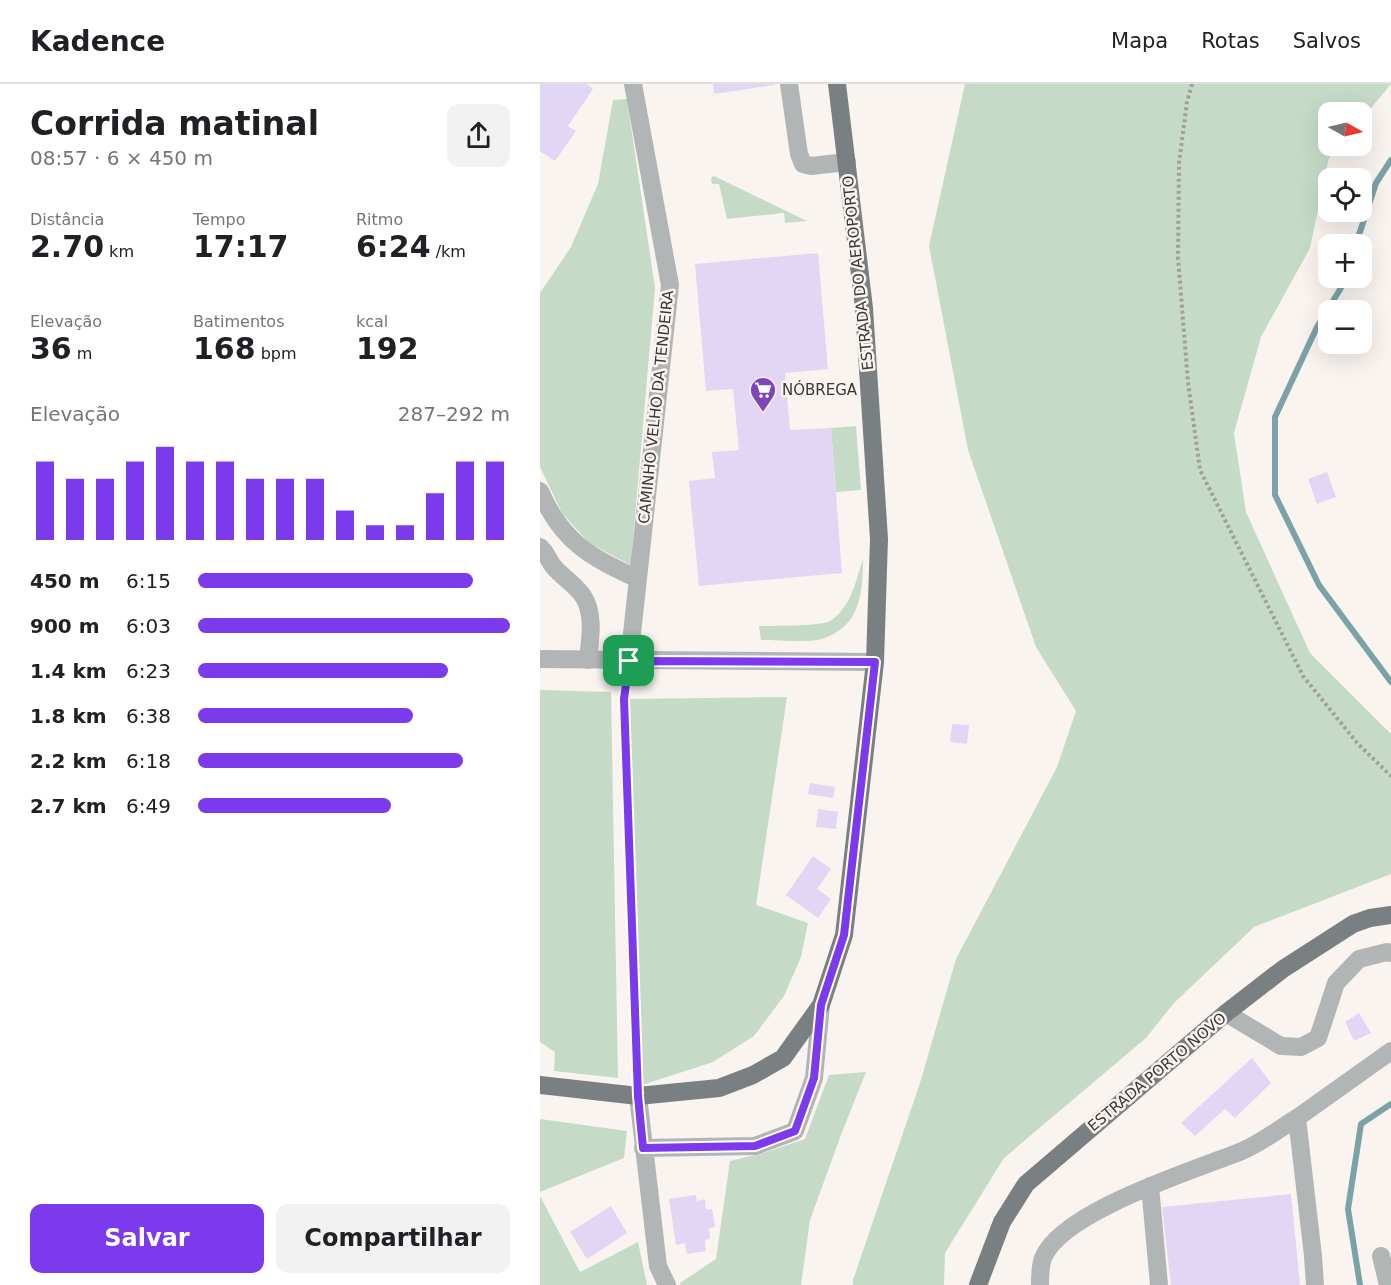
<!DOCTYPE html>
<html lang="pt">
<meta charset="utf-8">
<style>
:root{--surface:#fff;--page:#f2f2f2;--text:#202124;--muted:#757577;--line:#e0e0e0;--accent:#7c3aed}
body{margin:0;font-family:"DejaVu Sans",sans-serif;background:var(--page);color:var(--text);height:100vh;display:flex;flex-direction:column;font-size:22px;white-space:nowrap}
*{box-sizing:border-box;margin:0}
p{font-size:20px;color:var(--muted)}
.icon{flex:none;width:33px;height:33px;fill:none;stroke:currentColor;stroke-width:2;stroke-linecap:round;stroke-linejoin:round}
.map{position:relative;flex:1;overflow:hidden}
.side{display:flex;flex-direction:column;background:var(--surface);width:540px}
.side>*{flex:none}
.needle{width:39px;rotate:98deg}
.buttons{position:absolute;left:778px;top:18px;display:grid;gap:12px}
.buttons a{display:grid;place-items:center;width:54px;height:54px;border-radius:12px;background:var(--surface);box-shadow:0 6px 24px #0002;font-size:30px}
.pin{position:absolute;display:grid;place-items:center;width:51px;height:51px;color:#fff;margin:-26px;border-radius:12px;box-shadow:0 3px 9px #0006}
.round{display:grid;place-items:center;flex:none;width:63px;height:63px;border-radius:12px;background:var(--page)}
.head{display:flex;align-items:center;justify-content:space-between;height:102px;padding:0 30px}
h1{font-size:33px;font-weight:700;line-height:45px}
.metrics{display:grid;grid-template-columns:repeat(3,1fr);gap:9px;height:102px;padding:6px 30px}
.metrics div{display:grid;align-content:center}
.metrics b{font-size:30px;font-weight:700}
.metrics small{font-size:16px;font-weight:400}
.metrics p{font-size:16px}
.chart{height:168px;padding:12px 30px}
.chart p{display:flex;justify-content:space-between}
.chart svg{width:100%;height:108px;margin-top:6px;stroke:var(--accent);stroke-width:6}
.primary-button{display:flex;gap:12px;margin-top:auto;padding:12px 30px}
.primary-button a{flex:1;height:69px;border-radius:12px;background:var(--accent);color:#fff;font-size:24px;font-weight:700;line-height:69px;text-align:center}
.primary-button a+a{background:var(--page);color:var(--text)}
ul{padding:0 30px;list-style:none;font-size:20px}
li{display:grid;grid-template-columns:96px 72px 1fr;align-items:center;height:45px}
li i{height:15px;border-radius:8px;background:var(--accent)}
header{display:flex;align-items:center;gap:36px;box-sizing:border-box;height:84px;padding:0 30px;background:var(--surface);border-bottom:2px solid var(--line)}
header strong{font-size:28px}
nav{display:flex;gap:33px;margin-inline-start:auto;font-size:21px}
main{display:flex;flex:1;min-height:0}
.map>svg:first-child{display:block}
.green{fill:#c5dbc8}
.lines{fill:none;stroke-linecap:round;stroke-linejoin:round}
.stream{stroke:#7ba3a7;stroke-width:6}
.building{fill:#e2d6f5}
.path{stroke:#a39f9c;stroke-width:4;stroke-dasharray:3 3;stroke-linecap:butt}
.minor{stroke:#b2b5b6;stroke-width:18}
.major{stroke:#7a8081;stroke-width:18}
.route-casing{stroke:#fff;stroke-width:12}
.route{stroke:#7c3aed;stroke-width:8}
.labels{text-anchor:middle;stroke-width:5;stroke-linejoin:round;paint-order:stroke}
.street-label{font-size:15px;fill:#393635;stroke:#f9f4ef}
.poi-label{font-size:15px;fill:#393635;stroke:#f9f4ef;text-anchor:start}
</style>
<header>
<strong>Kadence</strong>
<nav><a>Mapa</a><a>Rotas</a><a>Salvos</a></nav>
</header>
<main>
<section class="side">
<div class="head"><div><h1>Corrida matinal</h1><p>08:57 · 6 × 450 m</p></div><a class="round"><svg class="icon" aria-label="share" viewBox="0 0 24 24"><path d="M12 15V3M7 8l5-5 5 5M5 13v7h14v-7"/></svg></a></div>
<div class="metrics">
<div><p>Distância</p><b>2.70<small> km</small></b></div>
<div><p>Tempo</p><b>17:17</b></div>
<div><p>Ritmo</p><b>6:24<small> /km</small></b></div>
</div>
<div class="metrics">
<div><p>Elevação</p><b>36<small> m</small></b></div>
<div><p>Batimentos</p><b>168<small> bpm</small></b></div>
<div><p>kcal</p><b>192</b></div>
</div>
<div class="chart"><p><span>Elevação</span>287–292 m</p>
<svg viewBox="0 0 160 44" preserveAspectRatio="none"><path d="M5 44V12M15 44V19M25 44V19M35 44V12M45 44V6M55 44V12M65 44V12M75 44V19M85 44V19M95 44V19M105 44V32M115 44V38M125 44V38M135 44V25M145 44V12M155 44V12"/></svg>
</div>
<ul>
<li><b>450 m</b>6:15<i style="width:88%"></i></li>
<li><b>900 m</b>6:03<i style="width:100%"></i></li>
<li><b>1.4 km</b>6:23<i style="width:80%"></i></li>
<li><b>1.8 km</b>6:38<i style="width:69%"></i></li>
<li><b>2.2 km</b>6:18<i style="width:85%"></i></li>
<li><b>2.7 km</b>6:49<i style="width:62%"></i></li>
</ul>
<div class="primary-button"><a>Salvar</a><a>Compartilhar</a></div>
</section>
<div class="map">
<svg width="851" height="1201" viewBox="0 0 851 1201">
<rect width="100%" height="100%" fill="#f9f4ef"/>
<path class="green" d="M425,0H851L822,35V28H789V62H800L789,74L770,164L721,253L694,349L706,428L770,569L851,650V790L714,843L633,920L606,954L464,1074L405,1169L404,1201H313V1196L380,999L416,875L517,683L536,627L496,563L428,366L389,162Z
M87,15L115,204L92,467V482L49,459L22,429L0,383V209L31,163L58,100L73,16Z
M174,92L267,137L245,139L244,129L187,135L179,100H172L171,94Z
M316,342L321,406L296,408L291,344Z
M323,475C323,509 320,543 282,555C269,559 236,556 221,556L219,542C233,542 281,542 290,537C311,524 316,496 323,475Z
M0,606L71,608L78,994L14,987L15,968L0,958Z
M247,613L216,821L268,839L261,873L244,912L214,952L173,978L99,1002L85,615Z
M326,988L301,1051L270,1136L261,1201H141L140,1199L176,1175L190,1077L223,1069L265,1055L289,991Z
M0,1035L87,1047L84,1074L0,1108Z
M0,1112L40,1188L98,1158L107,1201H0Z"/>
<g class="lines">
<path class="stream" d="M816,160L836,99L851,76
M807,194L777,243L735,333V411L779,501L851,598
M820,1201L808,1125L821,1040L851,1020"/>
</g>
<path class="building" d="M0,0H46L53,5L28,42L36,47L15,77L0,67Z
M173,0H234V1L174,10Z
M278,169L288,285L245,289L250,346L291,344L302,489L159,502L149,397L175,394L172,368L199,366L193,305L166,307L155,180Z
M787,388L796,413L777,420L768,395Z
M412,640L429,641L427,660L410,658Z
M270,699L295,703L293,714L268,710Z
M278,725L298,728L296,745L276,743Z
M273,772L291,785L277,805L291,815L278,834L246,811Z
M819,929L831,949L814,957L805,938Z
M712,974L731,999L695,1034L685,1025L655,1052L641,1039Z
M751,1110L760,1201H631L622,1123Z
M156,1111L157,1117L165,1115L166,1126L172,1125L175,1143L169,1144L170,1155L165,1156L166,1167L147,1170L145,1159L136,1161L129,1115Z
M71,1122L87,1149L47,1175L30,1148Z"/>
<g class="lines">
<path class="path" d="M652,0L647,18L639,79L638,174L648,298L660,386L763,592L818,660L851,692
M87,593L85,615L99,996"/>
<path class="minor" d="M249,0L259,70L263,80L271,82L307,78
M0,407C22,458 50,473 98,495
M0,463C6,468 8,475 13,482C22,493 35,500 43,512C55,530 50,556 48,576
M0,575L335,578
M89,577L130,201L93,0
M686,929L741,962L761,963L778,954L796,899L819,875L847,868L851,869
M98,1012L118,1182L127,1201
M103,1064L215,1062L255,1047L274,994L281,921
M610,1102L619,1201
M841,1172L848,1201
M500,1201C500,1192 500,1182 503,1174C522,1127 655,1086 702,1067C721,1059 739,1045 757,1034
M775,1201L773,1172L757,1034L851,967"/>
<path class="major" d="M0,1001L98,1012L179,1004L213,991L243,974L281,921L304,851L335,578L339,455L324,224L297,0
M438,1201L462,1138L486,1100L686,929L743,885L813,840L830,834L851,831"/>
</g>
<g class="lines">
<g class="route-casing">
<path id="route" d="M89,577L335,578L304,851L281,921L274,994L255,1047L215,1062L103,1064L98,1012L84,615Z"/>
</g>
<use href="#route" class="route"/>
</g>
<defs>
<g id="supermarket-pin" transform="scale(1.35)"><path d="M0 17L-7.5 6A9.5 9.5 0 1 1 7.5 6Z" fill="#7f45bb" stroke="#f9f4ef"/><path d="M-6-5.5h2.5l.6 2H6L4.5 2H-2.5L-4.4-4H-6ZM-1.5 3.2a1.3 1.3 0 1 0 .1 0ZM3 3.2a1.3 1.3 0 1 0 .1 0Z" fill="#fff"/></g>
</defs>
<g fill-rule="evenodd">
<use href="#supermarket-pin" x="223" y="306"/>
</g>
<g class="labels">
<g class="street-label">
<text transform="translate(318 189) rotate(-96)" y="5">ESTRADA DO AEROPORTO</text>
<text transform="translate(116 323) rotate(-84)" y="5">CAMINHO VELHO DA TENDEIRA</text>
<text transform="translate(617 988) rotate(-40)" y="5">ESTRADA PORTO NOVO</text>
</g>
<g class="poi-label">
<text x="242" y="311">NÓBREGA</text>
</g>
</g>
</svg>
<div class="buttons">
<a><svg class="needle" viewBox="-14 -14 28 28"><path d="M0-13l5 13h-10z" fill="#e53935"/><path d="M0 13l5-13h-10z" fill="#757577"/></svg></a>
<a><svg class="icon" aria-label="locate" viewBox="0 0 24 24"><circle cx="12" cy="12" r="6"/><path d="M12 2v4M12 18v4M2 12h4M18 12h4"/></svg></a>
<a>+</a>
<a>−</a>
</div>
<div class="pin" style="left:89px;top:577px;background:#1e9e55"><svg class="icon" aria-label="arrive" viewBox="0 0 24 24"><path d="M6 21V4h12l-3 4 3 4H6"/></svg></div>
</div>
</main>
